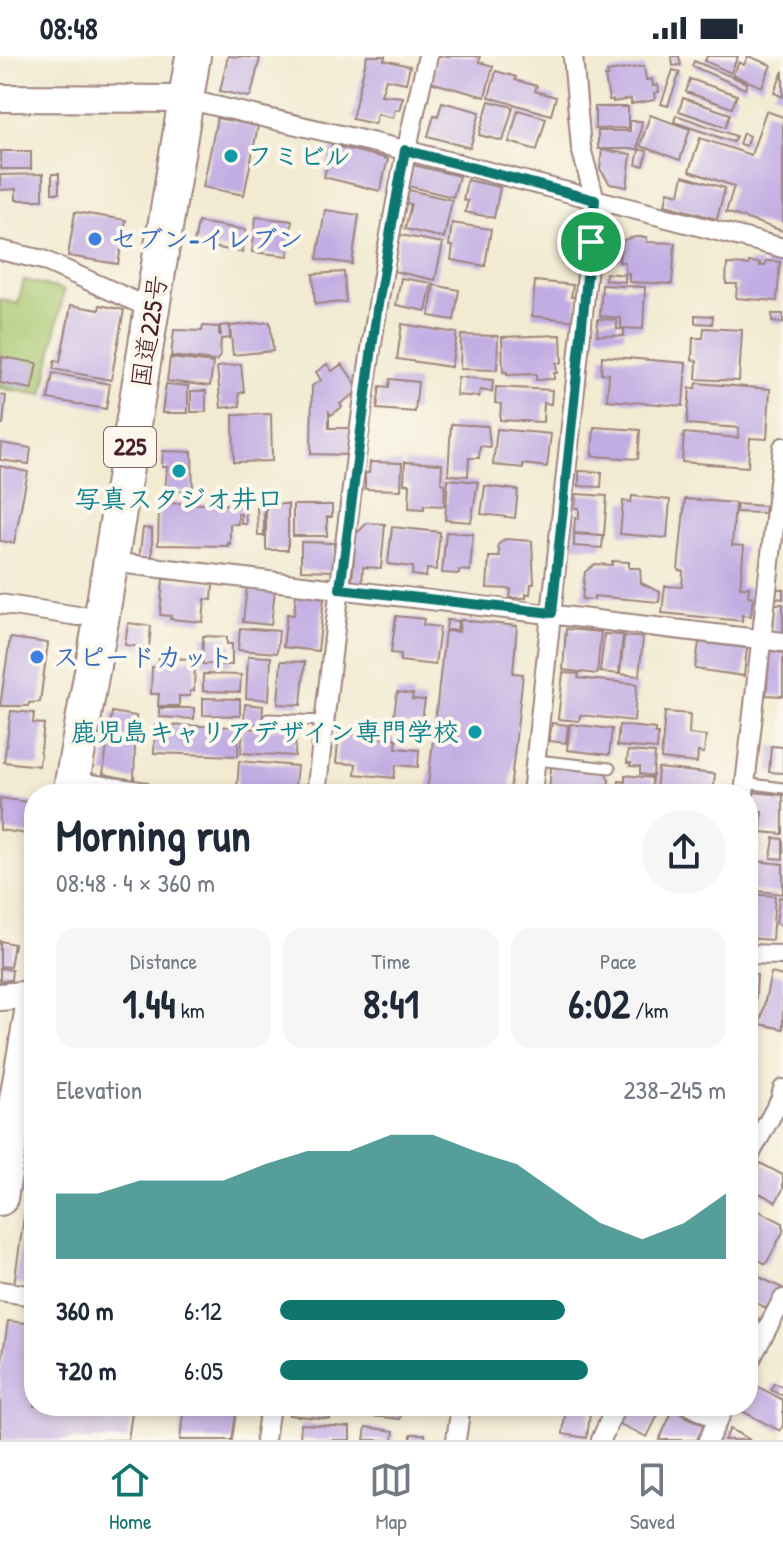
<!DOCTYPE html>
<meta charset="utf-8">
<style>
:root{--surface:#fff;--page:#f6f6f7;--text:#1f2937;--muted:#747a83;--line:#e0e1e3;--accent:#0f766e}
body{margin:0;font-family:"Patrick Hand","Klee One",sans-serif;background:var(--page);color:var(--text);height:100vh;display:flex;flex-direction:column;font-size:30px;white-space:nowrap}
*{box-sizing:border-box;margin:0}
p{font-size:26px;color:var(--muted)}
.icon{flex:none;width:44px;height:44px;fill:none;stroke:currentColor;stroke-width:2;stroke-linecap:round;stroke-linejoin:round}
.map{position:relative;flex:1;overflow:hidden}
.drawer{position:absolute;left:24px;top:728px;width:734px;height:632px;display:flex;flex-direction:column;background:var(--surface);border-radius:32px;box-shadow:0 4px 12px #0003}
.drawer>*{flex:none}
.pin{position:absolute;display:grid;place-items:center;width:68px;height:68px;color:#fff;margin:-34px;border:4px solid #fff;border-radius:50%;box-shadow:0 2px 8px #0007}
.round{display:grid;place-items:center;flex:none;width:84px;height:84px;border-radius:42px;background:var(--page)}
.summary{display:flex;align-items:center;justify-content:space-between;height:136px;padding:0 32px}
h1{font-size:44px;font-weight:700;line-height:60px}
.stats{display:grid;grid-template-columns:repeat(3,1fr);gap:12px;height:136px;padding:8px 32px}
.stats div{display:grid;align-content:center;border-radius:20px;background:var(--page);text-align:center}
.stats b{font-size:40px;font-weight:700}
.stats small{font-size:22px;font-weight:400}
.stats p{font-size:22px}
.chart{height:224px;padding:16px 32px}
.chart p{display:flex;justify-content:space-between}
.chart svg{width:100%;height:144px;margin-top:8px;fill:var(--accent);opacity:.7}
ul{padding:0 32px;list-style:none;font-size:26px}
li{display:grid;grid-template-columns:128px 96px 1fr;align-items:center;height:60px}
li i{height:20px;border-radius:10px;background:var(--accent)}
.status{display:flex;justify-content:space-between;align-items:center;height:56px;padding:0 40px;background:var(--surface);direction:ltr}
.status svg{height:22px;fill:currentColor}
.dock{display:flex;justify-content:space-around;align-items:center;height:112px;border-top:2px solid var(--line);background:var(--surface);font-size:22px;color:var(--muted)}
.dock a{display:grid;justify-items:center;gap:4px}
.dock .current{color:var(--accent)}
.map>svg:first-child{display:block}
.green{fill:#a8c76f;stroke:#79734d;stroke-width:2}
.building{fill:#c2ade3}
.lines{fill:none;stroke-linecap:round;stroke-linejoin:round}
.lane-casing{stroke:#9e847e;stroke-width:13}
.street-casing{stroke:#9e847e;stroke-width:22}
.secondary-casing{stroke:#9e847e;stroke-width:30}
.highway-casing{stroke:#9e847e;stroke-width:38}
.lane{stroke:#fff;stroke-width:9}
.street{stroke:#fff;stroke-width:18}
.secondary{stroke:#fff;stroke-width:26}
.highway{stroke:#fff;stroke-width:34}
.route-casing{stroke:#fff;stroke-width:16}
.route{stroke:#0f766e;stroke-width:10}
.culture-dot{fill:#0f9aa8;stroke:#fbf7ec;stroke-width:3}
.shop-dot{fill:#3f7fe0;stroke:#fbf7ec;stroke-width:3}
.labels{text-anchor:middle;stroke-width:8;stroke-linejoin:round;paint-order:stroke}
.shield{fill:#fbf7ec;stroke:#7f6065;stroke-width:2}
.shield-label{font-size:24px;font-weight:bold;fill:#4a1f2b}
.culture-label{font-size:26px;font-weight:bold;fill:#0d838f;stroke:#fbf7ec;text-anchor:start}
.shop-label{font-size:26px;font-weight:bold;fill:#366cbe;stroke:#fbf7ec;text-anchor:start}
.street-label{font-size:26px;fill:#4a1f2b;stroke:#fbf7ec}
</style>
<div class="status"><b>08:48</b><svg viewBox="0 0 49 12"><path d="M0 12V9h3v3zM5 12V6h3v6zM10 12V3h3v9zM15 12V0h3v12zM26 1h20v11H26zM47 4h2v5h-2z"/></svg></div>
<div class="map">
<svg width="783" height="1384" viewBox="0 0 783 1384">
<rect width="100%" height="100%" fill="#fbf7ec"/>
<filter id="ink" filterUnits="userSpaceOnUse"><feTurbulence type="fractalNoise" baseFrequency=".0125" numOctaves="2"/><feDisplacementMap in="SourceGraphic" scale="16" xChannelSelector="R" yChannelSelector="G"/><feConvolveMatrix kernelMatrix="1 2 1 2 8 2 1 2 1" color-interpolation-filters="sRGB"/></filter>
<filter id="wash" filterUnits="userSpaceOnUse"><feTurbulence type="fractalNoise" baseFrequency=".006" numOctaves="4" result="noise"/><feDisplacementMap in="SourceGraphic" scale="32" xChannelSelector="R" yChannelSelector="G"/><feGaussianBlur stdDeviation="1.8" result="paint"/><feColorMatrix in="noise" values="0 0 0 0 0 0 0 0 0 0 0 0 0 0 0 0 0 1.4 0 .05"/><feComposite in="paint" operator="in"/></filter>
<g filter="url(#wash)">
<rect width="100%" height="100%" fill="#f2ead1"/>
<path class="green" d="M24,224L64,234L43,339L0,332V243L18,248Z"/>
<g id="blocks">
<path class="building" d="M228,0L260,2L251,39L248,41L220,35Z
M367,0H385L384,4L410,10L406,27L386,23L381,39L403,41L399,54L395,53L393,62L377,58L375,68L352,63Z
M437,0H475L480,1L479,6L493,10L485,41L430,26Z
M672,0H679L681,9L673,10Z
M707,0H738L731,17L705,5Z
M748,0L771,9L762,31L733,19L739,6L744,9Z
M694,5L747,27L745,33L692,10Z
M644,10L646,24L652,23L653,30L658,29L659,36L654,37L655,44L631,48V43L613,46V44H609L605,20H608L607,16Z
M673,14L680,16L668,50L661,48Z
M496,15L516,21L515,24L537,30L535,35L556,41L551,59L489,41Z
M783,15V41L774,37Z
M690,23L737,39L732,52L686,36Z
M683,42L730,58L726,71L679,55Z
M489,45L513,51L503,85L479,79Z
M442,46L480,56L470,92L428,80L434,59L438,60Z
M595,51H628V72L595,73Z
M518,54L546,62L537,94L509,86Z
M766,55L783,61V175L726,156L734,130L689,115L700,82L751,99Z
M650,59L690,73L680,104L640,90Z
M676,59L736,80L733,86L674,66Z
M217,62L258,70L244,139L203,131Z
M630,65H642L637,93H598V75H630Z
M743,77L749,80L746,90L739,88Z
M332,89L388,103L380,135L324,121Z
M639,93L647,95L644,110L636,109Z
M602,94L631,98L627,131L610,128L600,113Z
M1,95H31V113H1Z
M413,109L459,120L453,141L408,130Z
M43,118V144H16V133L0,134V119Z
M52,118H59V137H52Z
M683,120L725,132L717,163L665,149L668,135L679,138Z
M467,124L500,131L494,162L465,156L468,145L463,144Z
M409,134L452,144L444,182L405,173L411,148L406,147Z
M325,154L359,159L352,208L317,203Z
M75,156L126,164L118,208L68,200Z
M256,161L292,165L288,200L252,196Z
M198,166L246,174L242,196L194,188Z
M452,167L491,173L485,210L451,204L453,190H449Z
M400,179L443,187L435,224L393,215Z
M635,181H647V186L675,187L672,228L629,226V217H625V206H619L620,197L623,184Z
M766,205L780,206L777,245L736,242L737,228H726L727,208L749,209V206L760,207V210H765Z
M344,216L346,246L315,248L313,218Z
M606,217L625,219V226L605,224Z
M401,222L432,227L426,255L396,249Z
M535,225L573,229L571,241H578L576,265L532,260Z
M434,229L459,234L454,264L429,260Z
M602,229L645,231L643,273L621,272V262L600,260Z
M71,249L99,254L100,249L124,254L111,324L53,313L55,304L60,306Z
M772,258H783V267L772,266Z
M695,259L713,260L712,268L695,267Z
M598,263L617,264V273H624V280L597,279Z
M270,266L273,295L233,299L230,270Z
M402,268L457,277L451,311L397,303Z
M229,269L230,282L221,283L220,300L216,305L171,300L174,274L202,275L203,270L219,271V279H221L220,270Z
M704,272L742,274L739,325L696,323L697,305L692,304L693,282H703Z
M461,279L498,280L497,314L460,313Z
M561,279L562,307H556L557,317H554V323L536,324V318L507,319V316H503L502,281Z
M602,300L686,307L683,350L607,344L609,318L601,317Z
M2,301L37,307L32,333L0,327Z
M170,302L213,307L210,330L167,325Z
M241,308L244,336L239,337L240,350L221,352L217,311Z
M327,308L332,315L342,308L360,334L340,348L342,351L331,359L329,356V372H350V399L311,398L312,330L321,324L316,316Z
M53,317L110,328L106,353L48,343Z
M458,321L493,324L492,336L480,334L479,341L456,339Z
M390,323L418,326L415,356L377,353L380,330L389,331Z
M697,327L770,333L767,383L750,382L748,411L682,406L684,377L738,382L739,372L687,368L690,332H696Z
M166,328L188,330V357H162Z
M496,331L552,334L551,348L544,347L543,366L500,364L501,348L495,347Z
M191,335H206V356H191Z
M0,339L6,340L3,368H0Z
M271,358L272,405L234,406L233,359Z
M451,368L488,370L490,391L480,390L479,402H469L468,420L448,419Z
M594,371L640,374L638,403L592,400Z
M497,373L551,378L547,411L523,408V412L493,409Z
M1,387L31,392L29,408L0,404Z
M163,395L192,396L193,436L165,434L167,411H162Z
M370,406L402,407L401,434L365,433V417H369Z
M405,406L442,408L441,427L445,428L444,450L424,449V453L409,452L410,428H404Z
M0,410L28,416L14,487L0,485Z
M579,415L602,416L601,431L579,430Z
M448,423L478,426L471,466L445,464Z
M485,430L518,434L515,462L481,458Z
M576,438L607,440L604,479L574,477L575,462L579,463V452H575Z
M632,440L670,444L667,482L620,478L623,445L631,446Z
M685,443L735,447L732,489L744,490L740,531H749L748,540L753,541L751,560L742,559V565L662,557L665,530L682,531L683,515L678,514Z
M165,447L245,449L246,468H241V458H238V468H230V488L228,487V490L158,489L159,451H164Z
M266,448H288V494H266Z
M737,448L765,450L764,457L736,456Z
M293,449H332V461H327V480H293Z
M257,450H264V480H258Z
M367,467L385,468L381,512L363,511L362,528L352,527L356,478Z
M392,471L440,476L436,514L427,513L426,521L412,519L413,511L388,508Z
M143,472L152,473V504L139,503Z
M446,476L473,478L470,515L459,514V518L442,517Z
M574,478L603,480L602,492L574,490Z
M505,483L532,485L534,528H531L530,538H526V542H510L511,533L487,532L489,501H500L498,489Z
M301,486L334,487V515L301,514Z
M612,505L629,506V512H640L641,527L660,536L659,546L594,540V544L582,543L585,516L595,508L612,509Z
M163,523L213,527L212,544L205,543L203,566L170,563L171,560L160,559Z
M247,530L275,533L271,569L243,566Z
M777,533H783V543L776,542Z
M296,538L324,542L318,595L283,591L287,558L294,559Z
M775,548H783V576L773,575Z
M396,560L424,563L423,569L440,571L435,609L400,605L401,598L391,597Z
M447,564L458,565L457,574H446Z
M460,564L517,570L513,617L523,618L510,735L501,734L500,738H427L445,575L459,576Z
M128,567L151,570L149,592L125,589Z
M240,572L279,575L277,597L238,594Z
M566,573L601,576L597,618L563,614Z
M604,578L623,579L619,618L600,616Z
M203,580L227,581V588H232V609L202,608Z
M624,580L643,582L639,620L620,618Z
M10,582L48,587L40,646L29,647L28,650H0Z
M699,586L747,592L744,620L695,613Z
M770,595L783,597V640L766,639Z
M248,600L271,601L269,644L246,642Z
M159,602L195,603L194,635H190V640H179V650H158L159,638H151L152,611L158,612Z
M281,605L305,606L301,649L278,648Z
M563,617L579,618L578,622L637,628L634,665L580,659L579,665L558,663Z
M203,618L241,619L240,636L203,635Z
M397,636L413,638L412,643L425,644L421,670L393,667Z
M203,642L240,643V660L203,659Z
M245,648L263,650L262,669L244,667Z
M159,652H194V663L159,661Z
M11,655L34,657L33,667L44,668L39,710L4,706Z
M112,656L136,660L134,724L103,718Z
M665,656L690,658L689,678L706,680L704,697L698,696L697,707L661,703Z
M552,667L568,669L566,687L549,685Z
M570,668L612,673L609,699L567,694Z
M155,669L239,671L238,700L154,697Z
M619,669L655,673V678H658L657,693L617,690Z
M273,671L296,673L295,700L241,697L243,672L273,674Z
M339,677L397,683L396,692L419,694L418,711L396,709L394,722L355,718L356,708L336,707Z
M771,690L783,691V717L769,716Z
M628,695L655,697L653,720L640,718V711L630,710L631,707H627Z
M239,705L297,710L294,738L237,733Z
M551,711L605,716L609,724L608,738H549Z
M658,712L715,718L713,738H656Z
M625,719L652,722L651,738H617L619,725L625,726Z
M753,736L783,739V778L761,776L762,756L752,755Z
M0,742L34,747V779L0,774Z
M774,782L783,783V803L771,802Z
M754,805L783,808V838L748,834V823L752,824Z
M748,838L775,840L772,884L748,882Z
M779,841L783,842V869L776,868Z
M0,885L14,888L10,911L0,910Z
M0,912L12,914L11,924L0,925Z
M771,917L783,920V973L760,968Z
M748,918L757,919L755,955H748Z
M748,1007H755V1018H748Z
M760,1107L783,1119V1133L776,1146L748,1131Z
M25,1154L34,1155V1231L14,1228Z
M748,1154L757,1159L759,1155L783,1167V1176L766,1208L748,1199Z
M749,1216L782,1232L770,1254L748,1243Z
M748,1258L762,1265L748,1291Z
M8,1265L34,1268V1350H133L128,1384H0V1317Z
M774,1327L783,1331V1340L771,1334Z
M755,1329L783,1344V1369L780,1375L742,1355L744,1350H748V1343Z
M184,1350H237L232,1384H180Z
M290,1350H341V1354L331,1352L330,1363L289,1359Z
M345,1350H402L400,1363L344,1357Z
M566,1350H591L587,1382L563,1378Z
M625,1350H655L661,1353L647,1381L617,1367Z
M673,1354L704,1369L697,1384H659Z
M301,1368L350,1371V1384H300Z
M366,1371L394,1375L393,1384H364Z
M730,1373L750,1384H724Z
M411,1378H425V1384H411Z"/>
</g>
</g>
<g filter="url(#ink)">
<use href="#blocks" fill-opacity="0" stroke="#9e847e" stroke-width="2"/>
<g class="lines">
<g class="lane-casing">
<path id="lane" d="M268,663L325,665
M536,704L610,712
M80,722L144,731
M745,727L783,732"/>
</g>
<g class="street-casing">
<path id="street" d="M185,43L405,94L783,192
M0,194L43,204L152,253
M110,506L783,586
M0,548L78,560L102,559
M316,738C345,491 368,242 428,0
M532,738L595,144L581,92L573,0
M744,738L783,391
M748,898L783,899
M748,1102L780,1044L783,1033
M0,1235L34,1240
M748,1308L783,1243
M691,1350L718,1364
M265,1384L270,1350
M456,1384L461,1350
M601,1384L616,1350
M708,1384L725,1350"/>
</g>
<g class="secondary-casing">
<path id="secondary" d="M0,42L185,43
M0,941L34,938"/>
</g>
<g class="highway-casing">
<path id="highway" d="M70,738L102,559L193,0
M0,1142L34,945"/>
</g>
<use href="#lane" class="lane"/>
<use href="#street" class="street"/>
<use href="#secondary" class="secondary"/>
<use href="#highway" class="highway"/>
</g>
</g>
<g class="lines" filter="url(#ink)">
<g class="route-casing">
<path id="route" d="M405,94L595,144L552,557L340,533L377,254Z"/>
</g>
<use href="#route" class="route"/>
</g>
<g class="culture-dot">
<circle cx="231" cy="100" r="8"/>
<circle cx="179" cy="415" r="8"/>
<circle cx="475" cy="676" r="8"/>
</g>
<g class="shop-dot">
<circle cx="95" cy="183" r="8"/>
<circle cx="37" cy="601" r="8"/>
</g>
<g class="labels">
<rect class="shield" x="104" y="371" width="52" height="40" rx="6"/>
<g class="shield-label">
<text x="130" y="399">225</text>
</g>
<g class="culture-label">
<text x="247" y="109">フミビル</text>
<text x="179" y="452" text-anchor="middle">写真スタジオ井口</text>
<text x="459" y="685" text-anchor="end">鹿児島キャリアデザイン専門学校</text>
</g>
<g class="shop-label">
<text x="111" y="192">セブン-イレブン</text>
<text x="53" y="610">スピードカット</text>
</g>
<g class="street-label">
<text transform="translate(149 275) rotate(-81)" y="9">国道225号</text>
</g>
</g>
</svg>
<div class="pin" style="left:591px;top:186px;background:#1e9e55"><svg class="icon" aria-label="arrive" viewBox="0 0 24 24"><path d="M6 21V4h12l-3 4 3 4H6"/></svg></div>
<section class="drawer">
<div class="summary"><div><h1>Morning run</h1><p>08:48 · 4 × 360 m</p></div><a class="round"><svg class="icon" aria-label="share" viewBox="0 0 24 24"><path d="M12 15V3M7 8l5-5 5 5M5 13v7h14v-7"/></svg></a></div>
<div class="stats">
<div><p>Distance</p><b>1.44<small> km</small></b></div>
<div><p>Time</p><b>8:41</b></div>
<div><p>Pace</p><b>6:02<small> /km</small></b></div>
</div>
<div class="chart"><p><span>Elevation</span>238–245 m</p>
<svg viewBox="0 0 160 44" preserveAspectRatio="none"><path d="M0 44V24L10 24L20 20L30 20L40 20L50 15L60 11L70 11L80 6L90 6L100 11L110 15L120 24L130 33L140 38L150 33L160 24V44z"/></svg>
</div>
<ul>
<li><b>360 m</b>6:12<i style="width:64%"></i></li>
<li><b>720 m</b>6:05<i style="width:69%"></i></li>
</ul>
</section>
</div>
<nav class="dock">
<a class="current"><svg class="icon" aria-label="home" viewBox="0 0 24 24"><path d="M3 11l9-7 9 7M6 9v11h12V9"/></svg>Home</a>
<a><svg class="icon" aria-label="map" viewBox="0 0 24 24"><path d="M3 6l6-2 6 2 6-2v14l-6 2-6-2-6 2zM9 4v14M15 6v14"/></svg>Map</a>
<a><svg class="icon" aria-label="saved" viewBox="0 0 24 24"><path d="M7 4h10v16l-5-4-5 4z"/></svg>Saved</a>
</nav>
